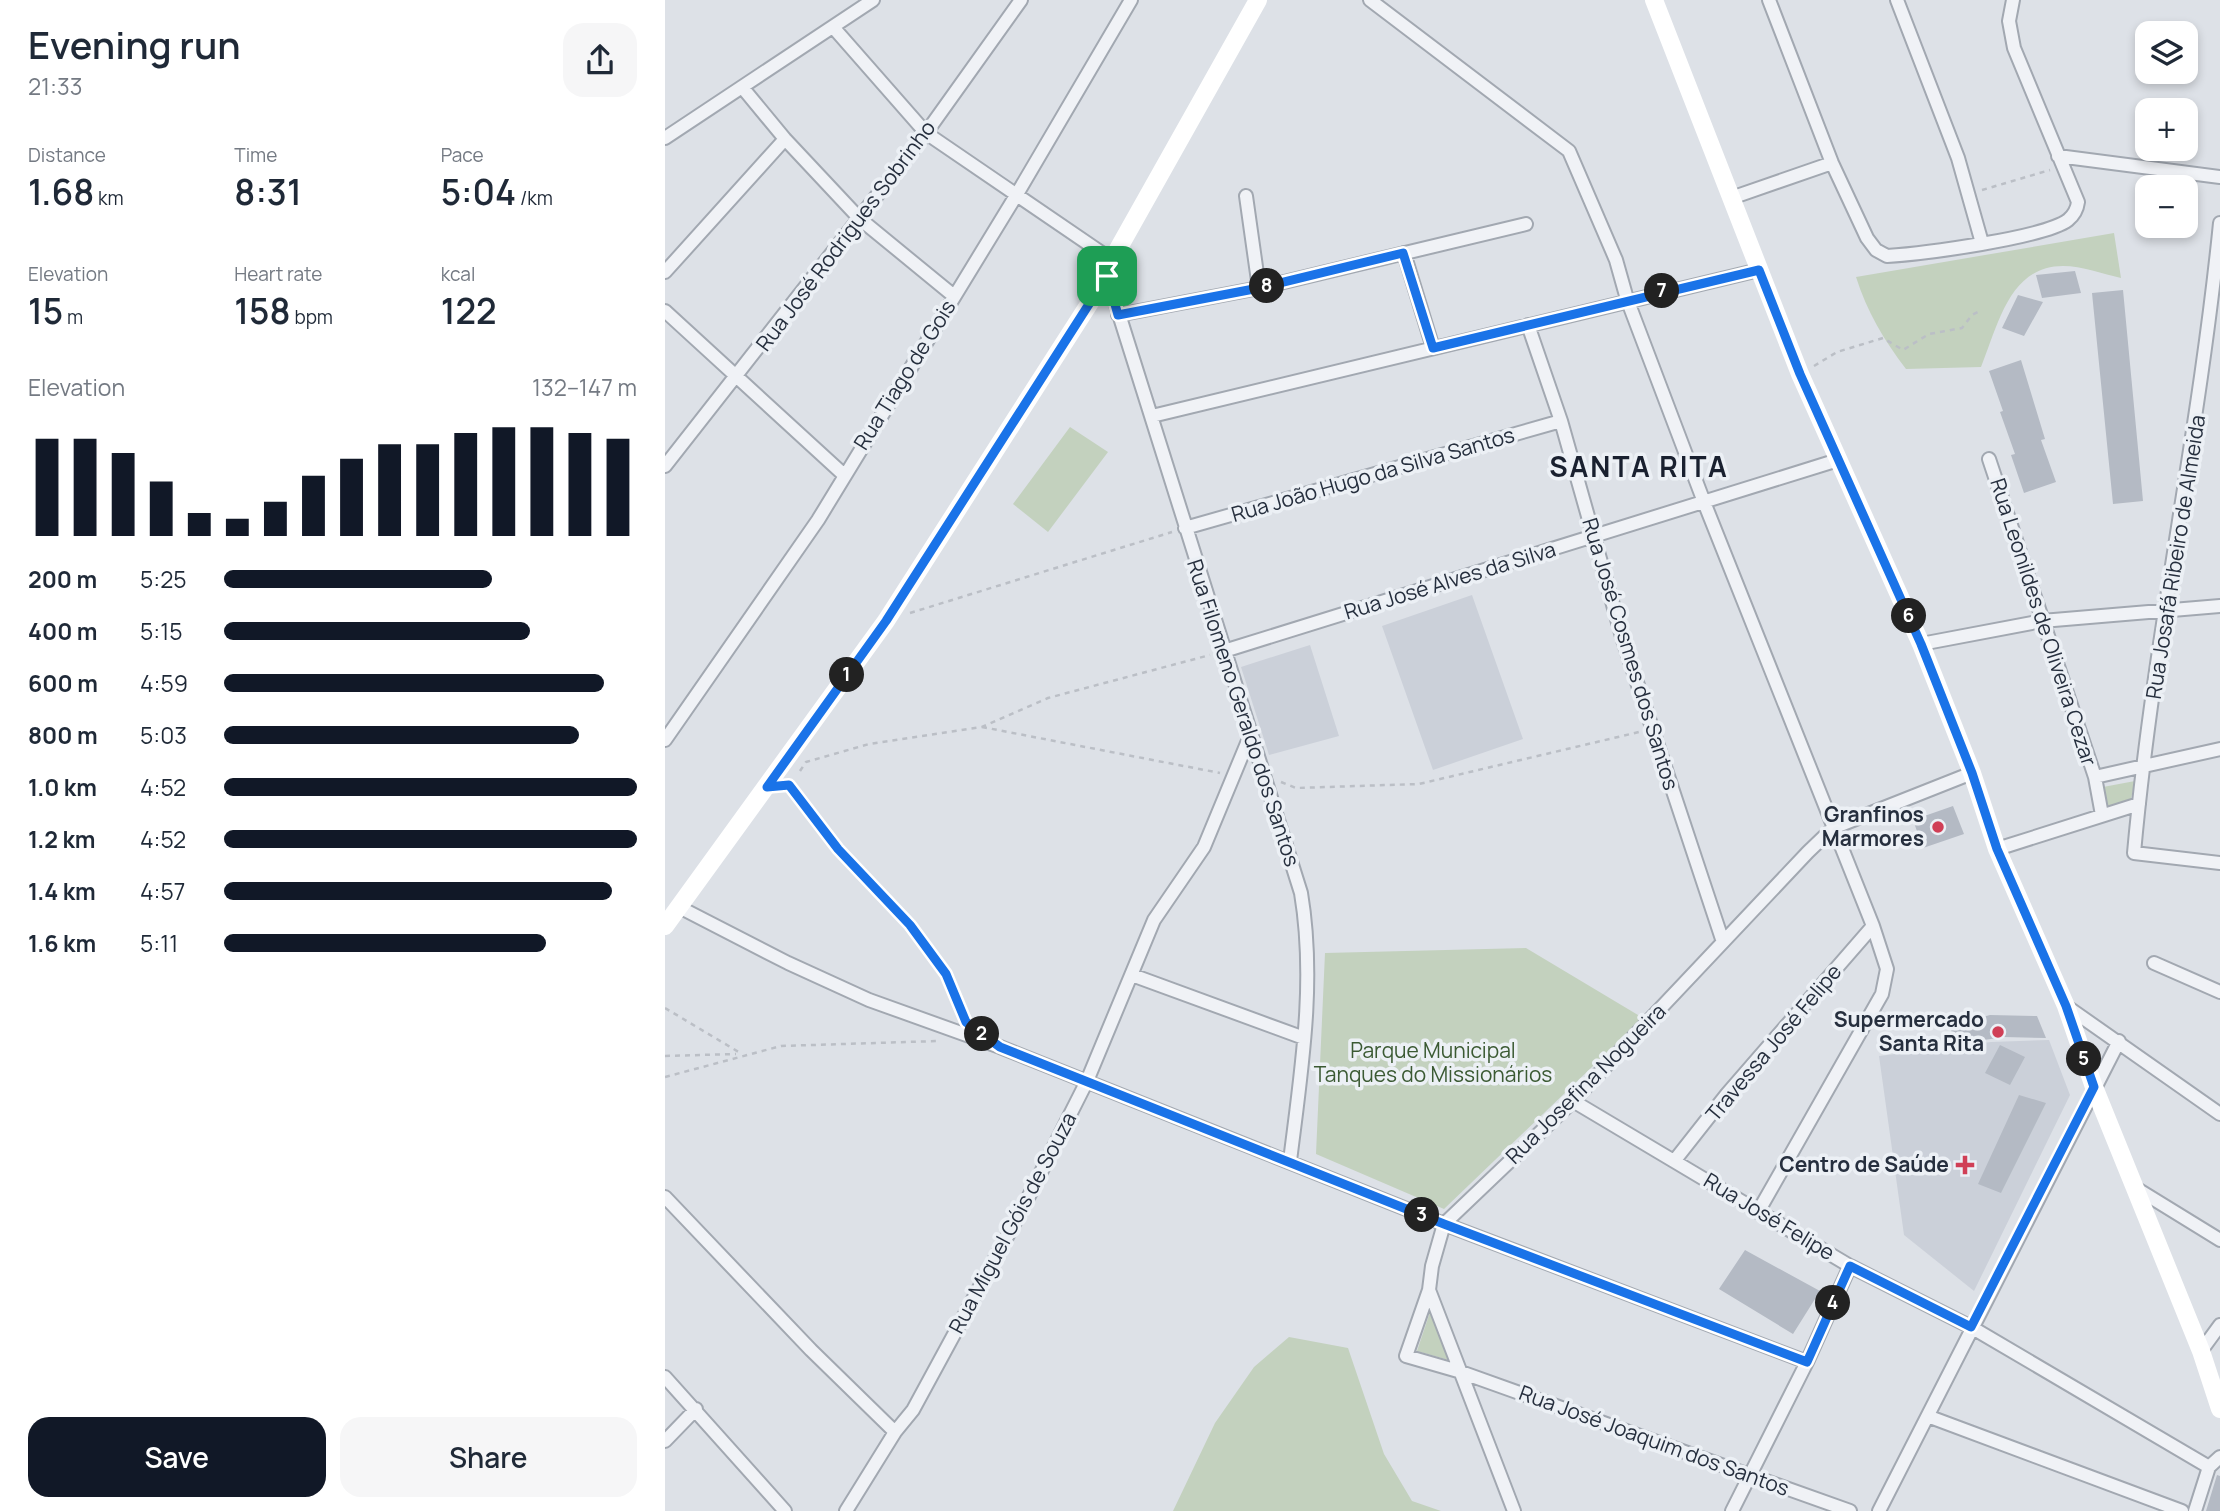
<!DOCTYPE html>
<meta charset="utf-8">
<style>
:root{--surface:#fff;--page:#f6f6f7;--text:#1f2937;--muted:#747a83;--accent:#111827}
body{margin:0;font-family:Manrope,sans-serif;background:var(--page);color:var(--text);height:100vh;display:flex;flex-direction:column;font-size:26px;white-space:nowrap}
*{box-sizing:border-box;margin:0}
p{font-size:23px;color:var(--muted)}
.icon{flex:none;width:38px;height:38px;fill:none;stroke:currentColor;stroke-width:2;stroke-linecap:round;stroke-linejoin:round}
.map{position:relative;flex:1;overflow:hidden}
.side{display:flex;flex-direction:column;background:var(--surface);width:665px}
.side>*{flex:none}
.fabs{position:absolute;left:1470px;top:21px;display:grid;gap:14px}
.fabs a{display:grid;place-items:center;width:63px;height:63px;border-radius:14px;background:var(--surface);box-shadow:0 4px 10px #0003;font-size:35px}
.pin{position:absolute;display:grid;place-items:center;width:60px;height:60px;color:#fff;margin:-30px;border-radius:14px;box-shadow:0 4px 10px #0006}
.km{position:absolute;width:35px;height:35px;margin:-18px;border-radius:50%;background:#222;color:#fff;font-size:19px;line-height:35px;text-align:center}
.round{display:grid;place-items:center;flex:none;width:74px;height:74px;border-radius:21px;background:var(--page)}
.summary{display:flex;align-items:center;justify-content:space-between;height:119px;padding:0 28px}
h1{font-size:38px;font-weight:600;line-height:52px}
.metrics{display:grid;grid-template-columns:repeat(3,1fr);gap:10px;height:119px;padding:7px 28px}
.metrics div{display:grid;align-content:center}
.metrics b{font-size:35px;font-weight:600}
.metrics small{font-size:19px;font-weight:400}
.metrics p{font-size:19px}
.chart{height:196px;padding:14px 28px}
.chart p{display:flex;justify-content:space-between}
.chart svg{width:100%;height:126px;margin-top:7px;stroke:var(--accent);stroke-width:6}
.action{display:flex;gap:14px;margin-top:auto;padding:14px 28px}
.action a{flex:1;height:80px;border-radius:21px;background:var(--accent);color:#fff;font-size:28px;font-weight:600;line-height:80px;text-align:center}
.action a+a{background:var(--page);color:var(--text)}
ul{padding:0 28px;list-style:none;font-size:23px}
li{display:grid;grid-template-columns:112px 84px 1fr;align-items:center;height:52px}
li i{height:18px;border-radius:9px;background:var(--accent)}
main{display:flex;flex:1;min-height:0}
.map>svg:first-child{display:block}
.built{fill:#cbd0d9}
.green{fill:#c3d1be}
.building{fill:#b4bac4}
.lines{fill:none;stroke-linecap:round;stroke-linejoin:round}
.street-casing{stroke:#a2a8b1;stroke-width:16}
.path{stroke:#bbbfc6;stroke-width:2.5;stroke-dasharray:5 5;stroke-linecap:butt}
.street{stroke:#f0f2f6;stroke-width:12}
.secondary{stroke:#fff;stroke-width:18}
.route-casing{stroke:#fff;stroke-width:14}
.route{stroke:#1a73e8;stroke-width:9}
.poi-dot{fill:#d03f56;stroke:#ecf0f5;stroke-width:2.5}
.labels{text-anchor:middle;stroke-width:7;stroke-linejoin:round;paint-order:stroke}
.street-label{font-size:21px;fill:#262f3e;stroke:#ecf0f5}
.poi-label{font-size:21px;font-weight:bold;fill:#262f3e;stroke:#ecf0f5;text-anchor:end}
.park-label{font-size:21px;fill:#3b5a33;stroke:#ecf0f5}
.district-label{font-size:28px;font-weight:bold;letter-spacing:2px;fill:#19202f;stroke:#ecf0f5}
</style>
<main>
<section class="side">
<div class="summary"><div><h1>Evening run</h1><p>21:33</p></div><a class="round"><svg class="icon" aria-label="share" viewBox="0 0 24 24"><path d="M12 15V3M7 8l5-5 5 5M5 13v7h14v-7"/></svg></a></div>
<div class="metrics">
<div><p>Distance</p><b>1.68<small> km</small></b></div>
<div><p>Time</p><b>8:31</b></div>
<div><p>Pace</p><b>5:04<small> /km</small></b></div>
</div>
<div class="metrics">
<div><p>Elevation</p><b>15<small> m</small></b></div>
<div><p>Heart rate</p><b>158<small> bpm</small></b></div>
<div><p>kcal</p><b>122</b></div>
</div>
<div class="chart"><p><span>Elevation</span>132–147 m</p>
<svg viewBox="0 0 160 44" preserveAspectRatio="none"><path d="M5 44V10M15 44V10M25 44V15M35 44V25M45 44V36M55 44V38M65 44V32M75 44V23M85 44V17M95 44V12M105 44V12M115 44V8M125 44V6M135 44V6M145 44V8M155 44V10"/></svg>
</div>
<ul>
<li><b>200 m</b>5:25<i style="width:65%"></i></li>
<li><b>400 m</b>5:15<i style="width:74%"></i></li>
<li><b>600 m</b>4:59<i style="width:92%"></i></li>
<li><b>800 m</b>5:03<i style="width:86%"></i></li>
<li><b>1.0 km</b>4:52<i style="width:100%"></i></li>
<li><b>1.2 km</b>4:52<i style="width:100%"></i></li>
<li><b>1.4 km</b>4:57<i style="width:94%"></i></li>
<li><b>1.6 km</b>5:11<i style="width:78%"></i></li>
</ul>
<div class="action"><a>Save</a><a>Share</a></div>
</section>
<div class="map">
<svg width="1555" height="1511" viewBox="0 0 1555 1511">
<rect width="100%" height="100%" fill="#dde1e7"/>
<path class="built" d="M807,595L858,739L768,770L717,626Z
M645,645L674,736L604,755L576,667Z
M1384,1040L1405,1095L1309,1291L1239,1235L1214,1056L1326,1042Z"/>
<path class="green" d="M1449,233L1456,278C1438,274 1417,266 1398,266C1344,266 1333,326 1316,367L1241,369C1219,340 1202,312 1191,277Z
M405,427L443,452L383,532L348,504Z
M1470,781L1465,803L1440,808L1438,787Z
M861,948L978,1018L779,1209L651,1154L660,953Z
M765,1312L787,1361L752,1351Z
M624,1337L683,1348L719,1454L747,1501L776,1511H508L550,1423L589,1367Z"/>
<path class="building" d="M1410,271L1416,293L1377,298L1371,275Z
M1458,290L1478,501L1448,504L1427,293Z
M1353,295L1378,302L1359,336L1337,328Z
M1356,360L1380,439L1376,440L1391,482L1359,493L1346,455L1350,454L1335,412L1338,411L1324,371Z
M1288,806L1299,834L1258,848L1248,820Z
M1325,1015L1372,1016L1381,1038L1339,1037L1292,1044L1284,1026Z
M1335,1045L1360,1057L1345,1085L1320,1073Z
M1354,1095L1381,1103L1336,1193L1313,1184Z
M1080,1250L1155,1291L1128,1334L1054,1289Z
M1552,1475L1555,1476V1511H1541Z"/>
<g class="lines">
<g class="street-casing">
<path id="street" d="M705,0L904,151L951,260L962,299L1039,502L1208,926L1222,969L1217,994L1093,1212
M1104,0L1167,163L1202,238L1211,250L1222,256C1256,254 1379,238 1403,220C1409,215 1412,210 1413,202L1349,48L1344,21L1348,0
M1232,0L1293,158L1317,243
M168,27L261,133L447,260
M77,87L120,139L195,219L289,296
M0,138L208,0
M1393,156L1555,177
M581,196L594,288
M1066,198L1167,163
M1555,223C1534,434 1488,642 1469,853L1555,863
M739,253L768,348
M0,272L120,139
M442,276L636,893C651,982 636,1072 625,1161
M0,311L178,474
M453,315L594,288L861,224
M863,325L896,421L958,640L1058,942
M487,416L1094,270
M1324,459L1430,777L1437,815
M0,466L261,133L356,0
M520,528L896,421
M1256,644L1377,621L1555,606
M559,651L1173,460
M0,740L153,520L352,194L466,0
M1430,777L1555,749
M1332,849L1474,804
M14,907L123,963L204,1000L335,1047L779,1224L1142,1362
M1489,963L1555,992
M467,975L639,1038
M1401,1006L1555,1114
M908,1101L1185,1266L1306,1327L1544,1467L1555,1457
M1010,1160L1062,1094L1208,926
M1469,1187L1555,1240
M0,1197L146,1350L230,1432
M764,1290L741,1356L793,1371L1185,1511
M1536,1351L1555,1325
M0,1377L120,1511
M1265,1417L1517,1511
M0,1441L31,1409
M181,1511L230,1432L248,1410L363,1198L422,1081L489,920L539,847L585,736
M849,1511L764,1290L767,1266L779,1224L908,1101L1143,852L1168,828L1307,773
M1067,1511L1142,1362L1185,1266
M1214,1511L1454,1041
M1530,1511L1544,1467"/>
</g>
<path class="path" d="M1317,190L1385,170
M1149,366L1172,352L1218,338L1238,350L1264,334L1297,328L1307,315L1317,310
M245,613L507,532
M317,727L555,773
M135,771L141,762L204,744L317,727L383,698L545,655
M616,782L631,788L754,784L974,732
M124,785L173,848L245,925L281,974L300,1018
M0,1008L77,1054
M0,1056L71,1054
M0,1077L116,1046L273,1041"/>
<use href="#street" class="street"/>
<path class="secondary" d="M989,0L1135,374L1256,644L1307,773L1332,849L1401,1006L1429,1087L1536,1351L1555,1409
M0,926L221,621L442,276L447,260L593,0"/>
</g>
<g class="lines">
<g class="route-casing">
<path id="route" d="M738,253L768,348L1094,270L1135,374L1256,644L1307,773L1332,849L1401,1006L1429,1087L1306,1327L1185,1266L1142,1362L779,1224L335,1047L301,1022L281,974L245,925L173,849L124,785L102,787L221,621L442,276L453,315L594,288Z"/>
</g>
<use href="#route" class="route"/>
</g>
<g class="poi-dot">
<circle cx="1273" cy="827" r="7"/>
<circle cx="1333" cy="1032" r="7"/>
<path d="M1296.5 1154.5h7v7h7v7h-7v7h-7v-7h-7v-7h7z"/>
</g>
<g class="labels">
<g class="street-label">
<text transform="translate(181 236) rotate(-53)" y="7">Rua José Rodrigues Sobrinho</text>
<text transform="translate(240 375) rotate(-58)" y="7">Rua Tiago de Gois</text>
<text transform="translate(708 475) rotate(-16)" y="7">Rua João Hugo da Silva Santos</text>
<text transform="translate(1511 557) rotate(-81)" y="7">Rua Josafá Ribeiro de Almeida</text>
<text transform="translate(785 581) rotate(-17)" y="7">Rua José Alves da Silva</text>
<text transform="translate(1378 622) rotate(72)" y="7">Rua Leonildes de Oliveira Cezar</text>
<text transform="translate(965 654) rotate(73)" y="7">Rua José Cosmes dos Santos</text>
<text transform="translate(578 713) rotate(72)" y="7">Rua Filomeno Geraldo dos Santos</text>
<text transform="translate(1109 1043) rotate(-50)" y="7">Travessa José Felipe</text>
<text transform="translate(921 1084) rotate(-45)" y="7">Rua Josefina Nogueira</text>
<text transform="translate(1104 1217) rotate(31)" y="7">Rua José Felipe</text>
<text transform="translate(348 1223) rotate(-62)" y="7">Rua Miguel Góis de Souza</text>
<text transform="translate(989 1441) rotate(20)" y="7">Rua José Joaquim dos Santos</text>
</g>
<g class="poi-label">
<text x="1259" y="822">Granfinos<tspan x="1259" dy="24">Marmores</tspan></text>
<text x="1319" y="1027">Supermercado<tspan x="1319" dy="24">Santa Rita</tspan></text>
<text x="1284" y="1172">Centro de Saúde</text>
</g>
<g class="park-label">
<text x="768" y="1058">Parque Municipal<tspan x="768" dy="24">Tanques do Missionários</tspan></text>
</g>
<g class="district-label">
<text x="974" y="477">SANTA RITA</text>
</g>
</g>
</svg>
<div class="fabs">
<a><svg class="icon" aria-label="layers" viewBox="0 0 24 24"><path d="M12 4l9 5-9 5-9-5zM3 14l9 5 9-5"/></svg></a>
<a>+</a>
<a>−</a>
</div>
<div class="pin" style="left:442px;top:276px;background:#1e9e55"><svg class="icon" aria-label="arrive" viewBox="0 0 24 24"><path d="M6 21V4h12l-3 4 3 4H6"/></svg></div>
<b class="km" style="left:182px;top:675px">1</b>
<b class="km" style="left:317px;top:1034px">2</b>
<b class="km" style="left:757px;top:1215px">3</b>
<b class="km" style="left:1168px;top:1303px">4</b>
<b class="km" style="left:1419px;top:1059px">5</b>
<b class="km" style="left:1244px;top:616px">6</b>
<b class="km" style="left:997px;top:291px">7</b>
<b class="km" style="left:602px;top:286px">8</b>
</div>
</main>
